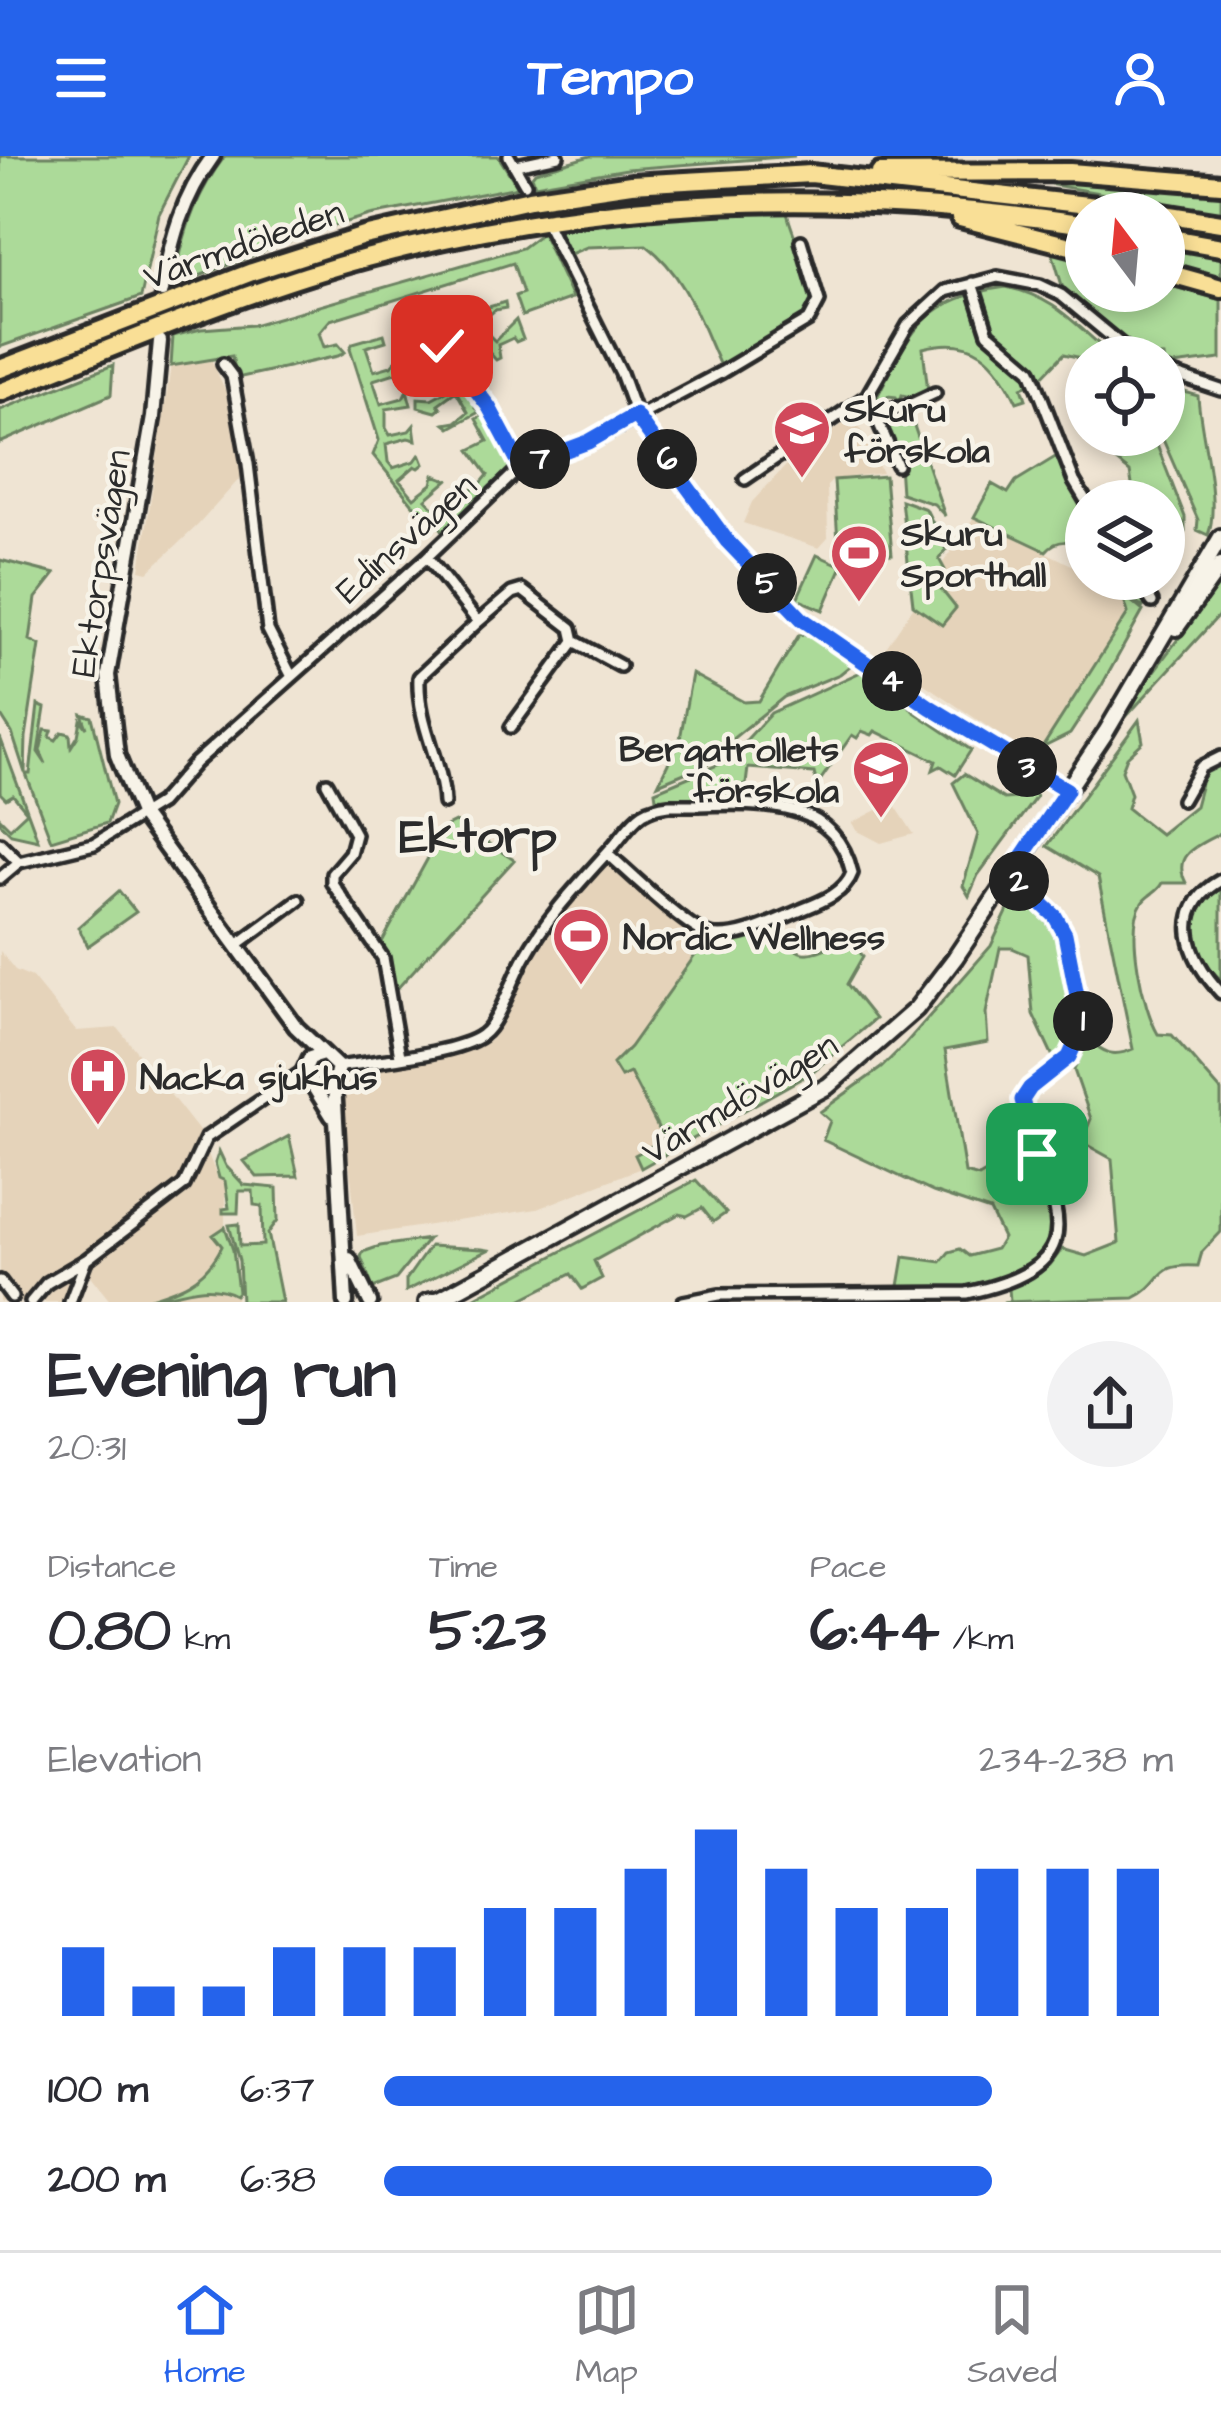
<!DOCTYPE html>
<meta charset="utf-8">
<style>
:root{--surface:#fff;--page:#f2f2f3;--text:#2b2b33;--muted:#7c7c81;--line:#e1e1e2;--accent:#2563eb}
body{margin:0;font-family:"Architects Daughter",sans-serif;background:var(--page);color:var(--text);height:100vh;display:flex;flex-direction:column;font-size:45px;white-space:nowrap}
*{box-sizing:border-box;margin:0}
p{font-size:39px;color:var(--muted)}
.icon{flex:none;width:66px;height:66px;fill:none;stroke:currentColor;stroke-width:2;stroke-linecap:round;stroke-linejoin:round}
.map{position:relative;height:1146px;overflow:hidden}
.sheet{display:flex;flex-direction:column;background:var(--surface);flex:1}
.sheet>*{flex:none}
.needle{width:78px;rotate:344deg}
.controls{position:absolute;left:1065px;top:36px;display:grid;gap:24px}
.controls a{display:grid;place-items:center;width:120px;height:120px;border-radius:50%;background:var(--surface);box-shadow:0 6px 18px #0003;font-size:60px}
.pin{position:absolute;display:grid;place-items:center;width:102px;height:102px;color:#fff;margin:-51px;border-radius:24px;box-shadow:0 6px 18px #0006}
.km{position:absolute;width:60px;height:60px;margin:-30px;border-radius:50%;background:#222;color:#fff;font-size:33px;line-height:60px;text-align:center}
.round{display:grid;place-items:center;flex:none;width:126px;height:126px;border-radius:63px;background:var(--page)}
.overview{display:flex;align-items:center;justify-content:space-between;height:204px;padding:0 48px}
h1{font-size:66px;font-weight:700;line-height:90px}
.stats{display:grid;grid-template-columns:repeat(3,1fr);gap:18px;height:204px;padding:12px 48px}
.stats div{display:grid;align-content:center}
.stats b{font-size:60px;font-weight:700}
.stats small{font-size:33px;font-weight:400}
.stats p{font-size:33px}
.chart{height:336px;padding:24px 48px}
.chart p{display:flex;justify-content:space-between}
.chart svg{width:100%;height:216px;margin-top:12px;stroke:var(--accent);stroke-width:6}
ul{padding:0 48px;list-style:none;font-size:39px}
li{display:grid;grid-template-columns:192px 144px 1fr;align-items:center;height:90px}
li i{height:30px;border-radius:15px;background:var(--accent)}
header{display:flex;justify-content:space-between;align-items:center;height:156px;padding:0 48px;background:var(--accent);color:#fff;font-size:54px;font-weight:700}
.menu{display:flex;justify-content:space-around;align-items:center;height:168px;border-top:3px solid var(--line);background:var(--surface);font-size:33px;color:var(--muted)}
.menu a{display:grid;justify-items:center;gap:6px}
.menu .selected{color:var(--accent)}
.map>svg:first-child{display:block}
.built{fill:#e5d3ba}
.green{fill:#acda99;stroke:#6c8262;stroke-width:3}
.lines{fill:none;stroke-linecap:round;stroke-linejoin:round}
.minor-casing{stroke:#2b2b2b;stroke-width:18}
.tertiary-casing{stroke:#2b2b2b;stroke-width:21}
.secondary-casing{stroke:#2b2b2b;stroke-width:22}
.motorway-casing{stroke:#2b2b2b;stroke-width:26}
.minor{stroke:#f7f3e8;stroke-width:9}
.tertiary{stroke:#f7f3e8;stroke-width:12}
.secondary{stroke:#f7f3e8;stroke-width:14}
.motorway{stroke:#f9df96;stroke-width:16}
.route-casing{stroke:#fff;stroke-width:24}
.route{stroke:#2563eb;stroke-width:15}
.labels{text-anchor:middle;stroke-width:9;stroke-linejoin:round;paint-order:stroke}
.street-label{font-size:36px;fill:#2b2b2b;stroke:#f7f3e8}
.poi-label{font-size:36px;font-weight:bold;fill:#2b2b2b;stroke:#f7f3e8;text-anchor:start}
.district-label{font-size:48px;font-weight:bold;fill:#2b2b2b;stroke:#f7f3e8}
</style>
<header><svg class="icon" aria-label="menu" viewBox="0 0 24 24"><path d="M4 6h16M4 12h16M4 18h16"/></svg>Tempo<svg class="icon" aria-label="person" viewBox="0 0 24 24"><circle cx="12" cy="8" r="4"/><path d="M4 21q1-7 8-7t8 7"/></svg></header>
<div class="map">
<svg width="1221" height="1146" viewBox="0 0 1221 1146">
<rect width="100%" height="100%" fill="#efe4d3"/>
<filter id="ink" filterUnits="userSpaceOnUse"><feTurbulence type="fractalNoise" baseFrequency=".00833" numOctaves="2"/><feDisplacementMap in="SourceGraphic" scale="24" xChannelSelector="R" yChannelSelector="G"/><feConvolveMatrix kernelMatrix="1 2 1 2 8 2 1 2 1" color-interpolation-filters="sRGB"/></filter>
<g filter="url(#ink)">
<path class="built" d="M212,205L226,236L242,320L198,369L148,416L140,414L171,210Z
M860,257L869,263L859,270L882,317L834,323L827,330L828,382L819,392L743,367L752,346L795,300Z
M974,361L1086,416V423L1111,428L1124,443L1128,457L1036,603L881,499Z
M893,646L914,678L881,687L856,674L852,667Z
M607,701L706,784L630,891L613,907L620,921L630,916L664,984L635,999L641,1012L537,1053L357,1080L343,943V931L350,916L474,892L491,884L539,783Z
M0,795L15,814L32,821L76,875L118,872L199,975L218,1023L225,1026V1071L233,1094L238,1136L235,1146H111L87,1116L79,1146H0Z"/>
<path class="green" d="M0,0H189L159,58L141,141L0,191Z
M225,0H498L518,31L370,59L308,78L176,129C180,81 196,38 225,0Z
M590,0H795L627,13L535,29L532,20L535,16Z
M1093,23L1221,35V58L1053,29L1050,24Z
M758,54L787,57C795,88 813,116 815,148L804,162L721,212C700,167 687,120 646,89L587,91L568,99L557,72L649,60Z
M542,77L572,142L522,160L515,140L523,137L513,107L330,164L319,177L324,191L338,188L345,196L338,200L237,222L232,200L171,210L173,180L201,173L253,169L522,92Z
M1164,92L1221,101V125L1164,110Z
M1052,96L1086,105V135H1164V128L1221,144V203L1165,210L1164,201L1148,200L1064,136Z
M1006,131C1056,141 1076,170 1114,201H1086V227L1077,201L1064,198L1038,225L1022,231L1026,243L1017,246C996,203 975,178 923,192L928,235L915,242L902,239L899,248L896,241L888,240L882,249L874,247C910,176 921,143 1006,131Z
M505,146L506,152L495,154L478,168L495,185L516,164L523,183L516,186L513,182L498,189L500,202L496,204L486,193L473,206L478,219L469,224L438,169L445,174L450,192L469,188L473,182L469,157Z
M431,171L440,197L478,248L475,252L479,256L450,272L445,268L456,266L468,256L456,235L438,248L441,252L436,256L418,251V242L431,243L450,233L438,213L410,228L397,184L404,178L401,182L409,207L433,199L427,179L421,180L419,174Z
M384,178L386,185L366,191L374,215L391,210L397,203L403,220L395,217L373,224L381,248L403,242L407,234L411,249L386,253V272L390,279L409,275L414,269L416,284L408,282L386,288L388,306L393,312L415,305L420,298L424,308L419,312L415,310L399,324L414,342L432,328L434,319L448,324L426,343L442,360L460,346L457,341L463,336L473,346L444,376L434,363L428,367L373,299L379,284L350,192L353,187Z
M113,209L111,239L0,287V254Z
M1164,230L1198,240C1200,278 1221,345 1208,379L1197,374L1198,364L1161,279Z
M487,257L512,303V313L477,345L466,334L477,332L488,319L470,294L488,285L476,263Z
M887,259L889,267L912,264L945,360L934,348L901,337L899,308L882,263Z
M1101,279H1153L1185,361V376L1164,406V345H1103L1133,335L1130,316L1106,297Z
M1057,300L1086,355V393C1074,382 1056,383 1046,395L974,361L992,328L1008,337L1016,325Z
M885,320L892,398L839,401L834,324Z
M901,344L926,353L946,394L939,403L945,414L937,428L956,452L942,469L913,449Z
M817,399L842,410L823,454L797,443Z
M0,404L55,418L36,442L30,484L40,489L26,581L25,617L12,577L0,558Z
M1104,423H1132L1148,445L1143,451L1130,444L1143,455L1102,529L1070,578L1042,592L1128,457L1124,443Z
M1221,426V457L1115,573L1129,548Z
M816,477L856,505L840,518L784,541L725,589L716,587L727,594L723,601L658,628L680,583L692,518L744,546L759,545L799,479Z
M863,515L899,536L913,555L971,594L955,619L941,610L933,614L936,605L875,575L872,579L862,575L857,582L852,579L817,629L814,617L748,612L746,628L734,634L731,644L656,642L655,635L727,605L771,557Z
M38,549L45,552L38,596L46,608L40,595L45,574L52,575L50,581L56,584L62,576L70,578L71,591L78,580L81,564L87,572L82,558L92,561L114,648L107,667L51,684L26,618H30Z
M1139,564L1143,586L1127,601L1122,614L1131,638L1127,652L1160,678L1195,650L1204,616L1221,607V677C1198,689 1171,698 1186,727H1162C1157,737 1148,738 1142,747C1125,772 1143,853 1158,878L1172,879L1221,935V1076L1202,1096L1198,1110C1151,1107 1168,1125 1134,1142L1003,1146L1010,1145L1009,1132L1050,1109L1062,1093L1086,1100L1119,1087L1112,1003L1087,989L1084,980L1091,963L1074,914L1088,883C1104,897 1113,902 1133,893L1098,721L1047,690Z
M0,581L38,684L11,678L0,667V662L10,672L27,656L13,639L6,643L0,637Z
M964,618L1004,643L1016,642L1029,623L1036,641L978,719L969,740L963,730L978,678L953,627Z
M455,666L514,704L395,835L382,786L445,671Z
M1221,733V824C1193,797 1178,756 1221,733Z
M119,735L136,756L88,790L78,771Z
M1016,737L1047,766L1059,786L1080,863L1078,878L1056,907L1033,858L1028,799L1012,792H1000L986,857L988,886L945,894L965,1017L979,1021L1031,990L1039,1009L1029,1013L1042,1045L1052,1043L1053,1082C1019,1136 956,1133 898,1136L904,1101L941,1106L949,1096L960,1093L969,1100L996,1093L1003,1082L990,1055L933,1036L823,984L830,965L820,956L881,912L906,887L991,790Z
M781,765C796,812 809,798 848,783L863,800L847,828L875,863L811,917L641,1012L635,999L664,983L630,917L621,921L613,908L630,891L706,784L724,785Z
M289,980L298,1020L257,1021L244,1005Z
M219,995L226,1010L244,1029L277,1032L278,1064L268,1077L282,1146H241L239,1105L229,1069L239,1068L240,1090L263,1089L262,1050L254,1049L253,1035H239L238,1057H223V1053L229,1052L225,1025L219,1022L215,1007Z
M696,1024L726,1057L713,1066L702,1052L687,1060L679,1058L594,1105L602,1122L582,1133L571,1118L516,1146H466Z
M225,1071L233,1094L238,1136L235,1139C205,1122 169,1143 137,1146C174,1135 204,1128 222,1090L213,1079Z
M428,1083L396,1123L373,1132L361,1101L363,1096L380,1090Z
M430,1090L482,1093L488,1094L406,1135V1124Z"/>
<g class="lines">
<g class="minor-casing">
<path id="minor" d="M509,0L525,28
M516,9L558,0
M549,73L621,217L638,264L712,366L756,417L802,463L930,551L1067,634
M972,127L988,177L1031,214L1074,325L1086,345
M428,149L447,199L489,251L521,311
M223,208L232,220L248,308L268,474L291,519
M1164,215L1221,234
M867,240L897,309
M873,255L905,251L935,237
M745,323L867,240L908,169L945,135L998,121L1040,129L1061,139L1136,201
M427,401L478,466L419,521C417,569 442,603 444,647
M1136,423L1152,446
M478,466L512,437L522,434L571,472L574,485L511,571
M574,485L620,510
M327,627L355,678L350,697L332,718V727L383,802L400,900
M1182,644L1201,611L1221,601
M0,687L19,706L94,688L160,647L195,607L427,401L521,311L588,287L722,216L809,164L819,145L801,85
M0,722L19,706
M1221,724C1168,753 1189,803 1221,837
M237,789L298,744
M338,911C372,905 457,898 482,879C499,867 514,819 526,799C548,759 582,725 612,691C622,680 631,665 643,657C651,652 661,650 669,649C738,651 832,631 852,717C845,737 821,746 801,754C777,764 737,785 710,779C687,773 628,715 607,697
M0,1125L12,1141
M31,1146L47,1127L86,1104L184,1029L206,982L304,915
M70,1146L86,1104
M683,1146L719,1139L967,1137C1116,1105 1039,1038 1022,944L1030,932L1069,900L1083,870L1065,779L1055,760L1010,718"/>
</g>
<g class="tertiary-casing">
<path id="tertiary" d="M162,135C171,84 182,42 213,0
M160,185L153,261L108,519L117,599L142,660L153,675L296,871L338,911L334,927L346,1146
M323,898L310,902L304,915L332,960
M349,1103L370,1146"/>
</g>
<g class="secondary-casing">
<path id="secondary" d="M1176,472L1221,409
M427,1146L440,1143L828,930L916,853L955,802L1106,576L1221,381"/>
</g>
<g class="motorway-casing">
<path id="motorway" d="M880,17L1070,16L1221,28
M1164,58L1221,67
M960,62L1086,94
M1164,81L1221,91
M1164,116L1221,132
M0,213L252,116L364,80L530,43L631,28L811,18L1159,57
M0,236C120,189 241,136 366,102C606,38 842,32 1086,69"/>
</g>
<use href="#minor" class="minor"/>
<use href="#tertiary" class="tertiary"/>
<use href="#secondary" class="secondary"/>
<use href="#motorway" class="motorway"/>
</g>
</g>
<g class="lines" filter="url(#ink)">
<g class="route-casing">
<path id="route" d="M442,190L489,251L521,311L588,286L635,259L727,385L802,463L930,551L1067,634L1010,718L1055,760L1065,778L1083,870L1069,901L1030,932L1022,944L1037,998"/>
</g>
<use href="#route" class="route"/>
</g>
<defs>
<g id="school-pin" transform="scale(3)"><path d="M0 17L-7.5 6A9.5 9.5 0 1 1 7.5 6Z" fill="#d1495b" stroke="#f7f3e8"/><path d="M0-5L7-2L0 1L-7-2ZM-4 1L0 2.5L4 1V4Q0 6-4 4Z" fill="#fff"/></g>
<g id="stadium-pin" transform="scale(3)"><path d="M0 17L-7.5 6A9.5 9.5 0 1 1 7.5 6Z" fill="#d1495b" stroke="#f7f3e8"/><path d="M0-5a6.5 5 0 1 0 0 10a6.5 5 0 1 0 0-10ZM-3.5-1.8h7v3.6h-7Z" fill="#fff"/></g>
<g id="hospital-pin" transform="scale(3)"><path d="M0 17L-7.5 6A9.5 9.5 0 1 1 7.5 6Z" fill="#d1495b" stroke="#f7f3e8"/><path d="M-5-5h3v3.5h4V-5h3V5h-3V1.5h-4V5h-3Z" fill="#fff"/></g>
</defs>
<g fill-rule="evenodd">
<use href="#school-pin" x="802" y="273"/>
<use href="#stadium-pin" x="859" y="397"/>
<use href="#school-pin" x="881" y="613"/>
<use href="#stadium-pin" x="581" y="780"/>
<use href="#hospital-pin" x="98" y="920"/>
</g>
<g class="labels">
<g class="street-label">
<text transform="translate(243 87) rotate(-19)" y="13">Värmdöleden</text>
<text transform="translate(405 381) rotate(-42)" y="13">Edinsvägen</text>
<text transform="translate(99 407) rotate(-81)" y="13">Ektorpsvägen</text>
<text transform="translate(739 941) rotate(-31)" y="13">Värmdövägen</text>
</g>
<g class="poi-label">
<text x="844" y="265">Skuru<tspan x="844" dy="41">förskola</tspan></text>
<text x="901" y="389">Skuru<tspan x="901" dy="41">Sporthall</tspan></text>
<text x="839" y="605" text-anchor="end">Bergatrollets<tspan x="839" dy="41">förskola</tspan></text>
<text x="623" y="793">Nordic Wellness</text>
<text x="140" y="933">Nacka sjukhus</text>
</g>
<g class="district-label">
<text x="478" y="696">Ektorp</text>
</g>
</g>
</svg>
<div class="controls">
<a><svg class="needle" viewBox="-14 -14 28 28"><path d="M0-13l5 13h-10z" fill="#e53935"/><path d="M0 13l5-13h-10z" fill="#7c7c81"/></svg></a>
<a><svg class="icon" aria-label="locate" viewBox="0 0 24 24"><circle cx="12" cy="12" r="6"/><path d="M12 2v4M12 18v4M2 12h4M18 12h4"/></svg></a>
<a><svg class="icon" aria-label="layers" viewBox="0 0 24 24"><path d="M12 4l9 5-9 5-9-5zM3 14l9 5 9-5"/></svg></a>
</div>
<div class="pin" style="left:1037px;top:998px;background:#1e9e55"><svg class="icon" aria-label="arrive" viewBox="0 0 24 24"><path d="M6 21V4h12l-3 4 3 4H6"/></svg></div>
<div class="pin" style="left:442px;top:190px;background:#d93025"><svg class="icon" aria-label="check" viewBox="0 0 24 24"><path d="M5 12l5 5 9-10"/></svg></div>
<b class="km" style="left:1083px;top:865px">1</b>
<b class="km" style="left:1019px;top:725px">2</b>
<b class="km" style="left:1027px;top:611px">3</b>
<b class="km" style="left:892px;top:525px">4</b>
<b class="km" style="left:767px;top:427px">5</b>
<b class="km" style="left:667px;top:303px">6</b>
<b class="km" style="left:540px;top:303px">7</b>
</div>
<section class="sheet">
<div class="overview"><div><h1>Evening run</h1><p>20:31</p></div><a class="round"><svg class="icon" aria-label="share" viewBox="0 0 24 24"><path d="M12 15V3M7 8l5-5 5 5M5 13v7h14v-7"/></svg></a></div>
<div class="stats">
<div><p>Distance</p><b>0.80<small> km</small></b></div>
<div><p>Time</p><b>5:23</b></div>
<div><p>Pace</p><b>6:44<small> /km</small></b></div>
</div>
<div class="chart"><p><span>Elevation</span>234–238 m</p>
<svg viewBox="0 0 160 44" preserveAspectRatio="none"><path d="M5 44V30M15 44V38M25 44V38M35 44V30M45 44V30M55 44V30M65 44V22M75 44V22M85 44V14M95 44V6M105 44V14M115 44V22M125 44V22M135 44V14M145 44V14M155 44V14"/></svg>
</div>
<ul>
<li><b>100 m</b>6:37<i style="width:77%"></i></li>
<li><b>200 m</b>6:38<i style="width:77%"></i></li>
</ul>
</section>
<nav class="menu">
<a class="selected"><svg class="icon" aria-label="home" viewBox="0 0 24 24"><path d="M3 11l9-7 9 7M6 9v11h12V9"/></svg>Home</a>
<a><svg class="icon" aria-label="map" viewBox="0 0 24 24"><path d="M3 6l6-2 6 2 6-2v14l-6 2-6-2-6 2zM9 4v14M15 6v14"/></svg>Map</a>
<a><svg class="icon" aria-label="saved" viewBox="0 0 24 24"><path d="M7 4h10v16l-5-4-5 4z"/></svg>Saved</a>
</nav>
